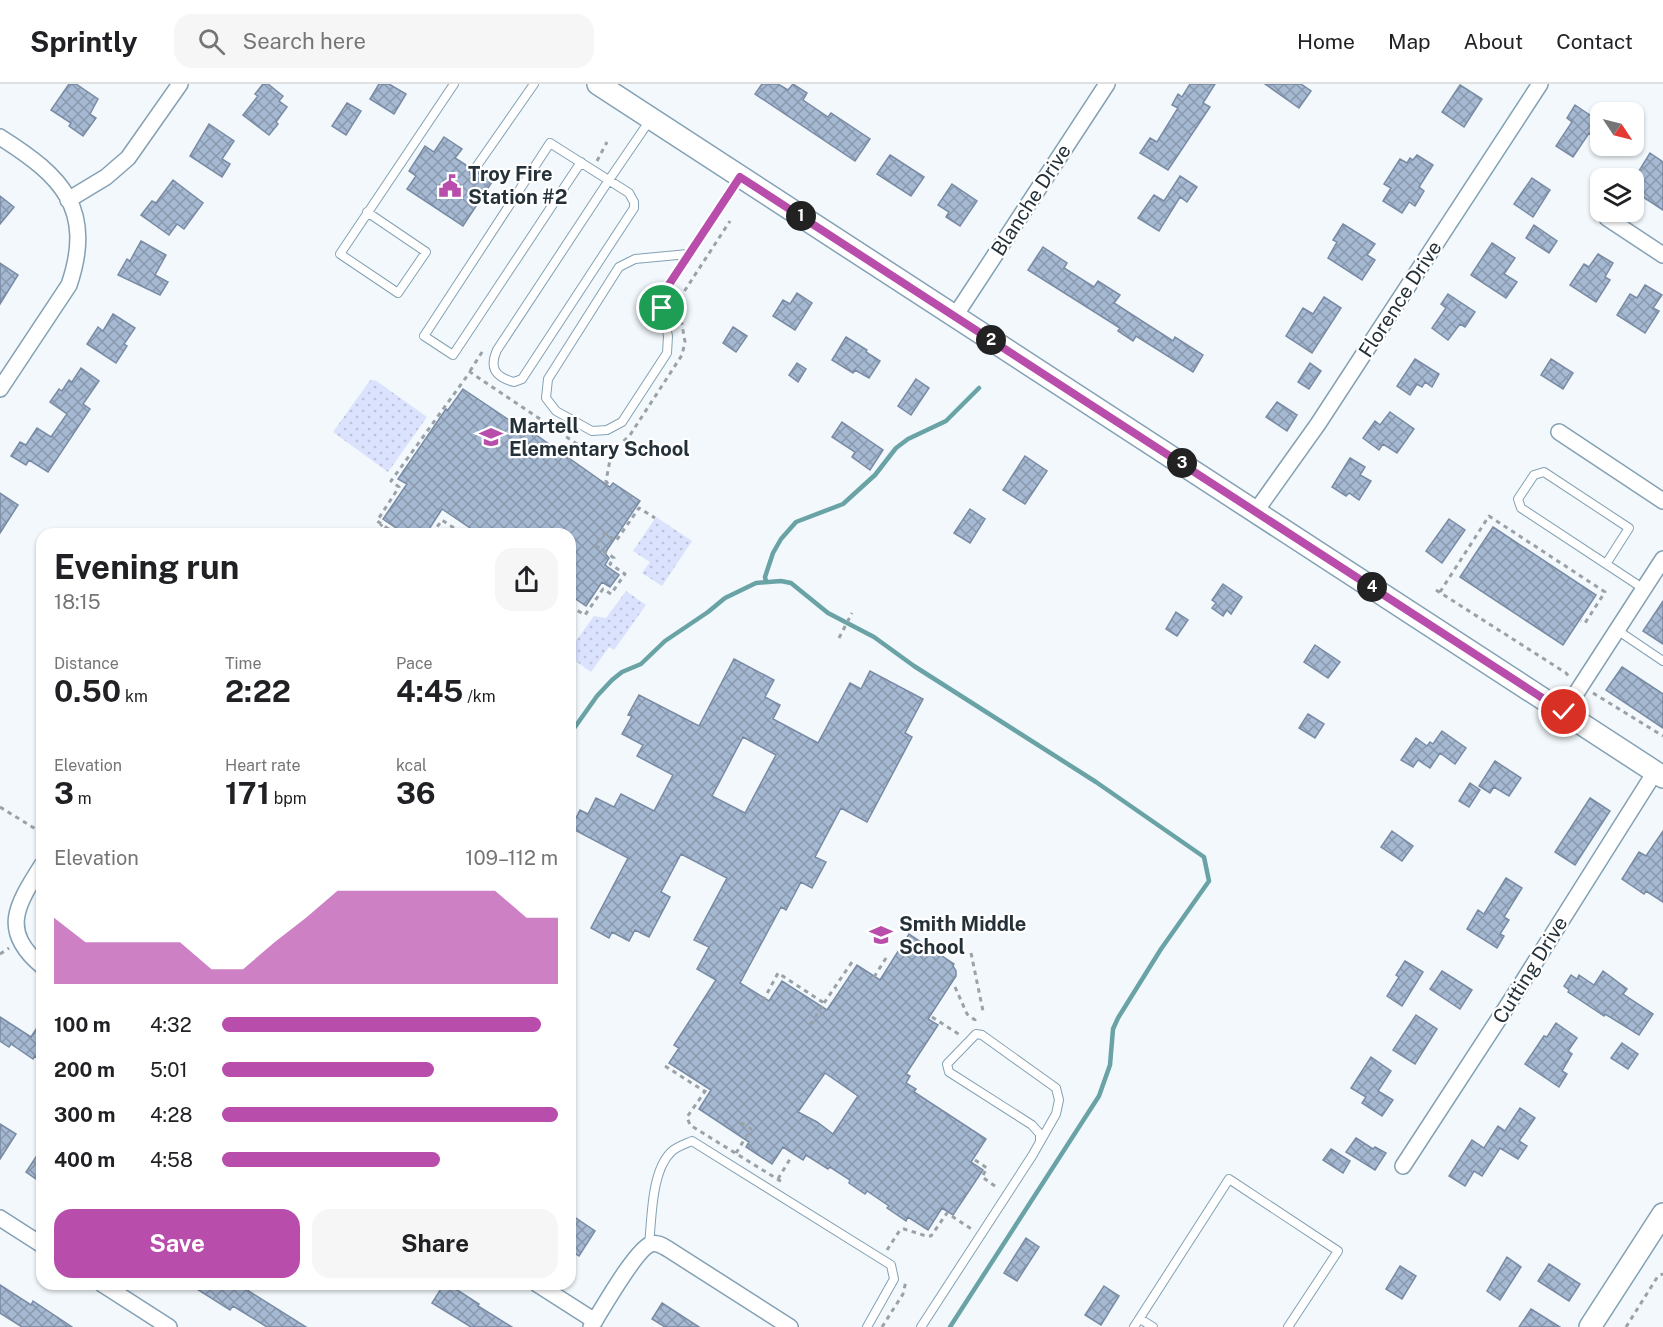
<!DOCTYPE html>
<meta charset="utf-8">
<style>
:root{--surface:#fff;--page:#f6f6f6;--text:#202124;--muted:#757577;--line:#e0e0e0;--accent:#b94dac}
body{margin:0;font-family:"Public Sans",sans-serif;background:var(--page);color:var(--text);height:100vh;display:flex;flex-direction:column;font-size:22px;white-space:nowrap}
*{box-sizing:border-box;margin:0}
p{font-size:20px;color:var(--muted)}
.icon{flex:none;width:33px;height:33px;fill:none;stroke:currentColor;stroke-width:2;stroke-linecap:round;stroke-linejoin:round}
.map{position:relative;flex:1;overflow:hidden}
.drawer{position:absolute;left:36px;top:444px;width:540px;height:762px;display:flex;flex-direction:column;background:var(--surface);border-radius:18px;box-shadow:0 2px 4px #0004}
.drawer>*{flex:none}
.needle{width:39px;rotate:125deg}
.tools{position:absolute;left:1590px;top:18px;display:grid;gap:12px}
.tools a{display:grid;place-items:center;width:54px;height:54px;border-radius:12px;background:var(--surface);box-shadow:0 2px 4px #0004;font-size:30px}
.pin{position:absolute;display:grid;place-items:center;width:51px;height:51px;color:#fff;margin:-26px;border:3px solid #fff;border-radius:50%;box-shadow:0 2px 6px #0007}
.km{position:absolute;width:30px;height:30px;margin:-15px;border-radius:50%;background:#222;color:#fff;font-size:16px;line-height:30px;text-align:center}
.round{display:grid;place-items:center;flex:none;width:63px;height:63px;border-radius:18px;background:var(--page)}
.headline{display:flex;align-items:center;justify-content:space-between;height:102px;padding:0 18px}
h1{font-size:33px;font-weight:700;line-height:45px}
.figures{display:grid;grid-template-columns:repeat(3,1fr);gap:9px;height:102px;padding:6px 18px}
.figures div{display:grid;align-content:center}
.figures b{font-size:30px;font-weight:700}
.figures small{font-size:16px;font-weight:400}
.figures p{font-size:16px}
.chart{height:168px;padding:12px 18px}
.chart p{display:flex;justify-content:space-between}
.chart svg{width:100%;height:108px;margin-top:6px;fill:var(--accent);opacity:.7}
.primary-button{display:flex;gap:12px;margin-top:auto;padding:12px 18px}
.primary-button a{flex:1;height:69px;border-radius:18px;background:var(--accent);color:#fff;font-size:24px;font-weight:700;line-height:69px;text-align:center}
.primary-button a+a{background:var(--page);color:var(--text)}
ul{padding:0 18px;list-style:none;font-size:20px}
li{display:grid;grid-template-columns:96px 72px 1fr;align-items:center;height:45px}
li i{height:15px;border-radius:8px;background:var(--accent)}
header{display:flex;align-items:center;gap:36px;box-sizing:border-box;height:84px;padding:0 30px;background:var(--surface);border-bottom:2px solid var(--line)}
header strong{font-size:28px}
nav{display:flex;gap:33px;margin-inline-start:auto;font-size:21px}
.search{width:420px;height:54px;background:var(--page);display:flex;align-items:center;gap:15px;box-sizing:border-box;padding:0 21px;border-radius:18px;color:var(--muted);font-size:22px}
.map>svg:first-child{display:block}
.park{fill:url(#park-dots)}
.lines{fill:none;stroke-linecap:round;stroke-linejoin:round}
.stream{stroke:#69a3a6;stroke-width:4.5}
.building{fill:url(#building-cross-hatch);stroke:#798ba4;stroke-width:1.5;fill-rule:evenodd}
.service-casing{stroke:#84a1b4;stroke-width:10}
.minor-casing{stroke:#84a1b4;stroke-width:18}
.secondary-casing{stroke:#84a1b4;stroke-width:24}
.path{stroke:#9aa2a8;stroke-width:3;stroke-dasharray:4.5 4.5;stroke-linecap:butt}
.service{stroke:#fff;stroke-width:8}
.minor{stroke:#fff;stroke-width:15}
.secondary{stroke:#fff;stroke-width:21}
.route-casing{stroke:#fff;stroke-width:12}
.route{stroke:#b94dac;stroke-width:8}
.labels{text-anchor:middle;stroke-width:4.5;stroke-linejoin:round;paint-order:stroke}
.poi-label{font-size:20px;font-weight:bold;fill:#253139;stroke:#fff;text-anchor:start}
.street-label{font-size:20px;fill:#253139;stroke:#fff}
</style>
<header>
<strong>Sprintly</strong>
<div class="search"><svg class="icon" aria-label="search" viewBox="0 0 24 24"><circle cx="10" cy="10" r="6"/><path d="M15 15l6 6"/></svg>Search here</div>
<nav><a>Home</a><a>Map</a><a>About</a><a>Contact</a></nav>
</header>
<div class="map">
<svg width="1663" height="1243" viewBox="0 0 1663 1243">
<defs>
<pattern id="park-dots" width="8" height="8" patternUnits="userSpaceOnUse" patternTransform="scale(1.5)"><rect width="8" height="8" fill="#dbe2fd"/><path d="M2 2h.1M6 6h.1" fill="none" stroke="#bcc2da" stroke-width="1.8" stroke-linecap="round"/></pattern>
<pattern id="building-cross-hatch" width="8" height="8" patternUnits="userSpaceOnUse" patternTransform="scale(1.5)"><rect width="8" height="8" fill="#a6b9d3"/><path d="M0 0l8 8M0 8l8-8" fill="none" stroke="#8797ac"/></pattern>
</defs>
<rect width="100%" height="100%" fill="#f2f8fc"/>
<path class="park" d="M371,295L374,297L375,296L427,333L388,388L333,348Z
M656,433L692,457L662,502L642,489L650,478L633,467Z
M626,507L646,521L614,566L609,563L591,588L570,573V565L594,532L606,534Z"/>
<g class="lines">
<path class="stream" d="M766,498L765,493L773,469L781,455L796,438L843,420L875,391L896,364L908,355L946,337L979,304
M570,650L597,612L612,596L622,588L641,580L665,557L708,528L725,514L756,499L781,497L791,499L828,529L874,553L914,582L1096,698L1204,773L1209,797L1161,865L1118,934L1113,945L1110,981L1099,1012L950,1243"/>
</g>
<path class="building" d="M69,0H76L98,15L90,30L96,34L83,52L69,42L71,39L51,26Z
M263,0H268L283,12L279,17L287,23L276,38L278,40L269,51L243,31L258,12L255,10Z
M379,0H389L406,10L394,30L370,15Z
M762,0H778L788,6L793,0L807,9L803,16L828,33L831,29L870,55L855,77L755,10Z
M1190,0H1215L1203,19L1210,23L1168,86L1140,69L1150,54L1157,58L1178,24L1172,21L1178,10L1182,13Z
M1265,0H1301L1311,7L1299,24Z
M1460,1L1482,15L1464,43L1442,28Z
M347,19L361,27L346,51L332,42Z
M1575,21L1600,38V43L1594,52L1589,49L1573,73L1556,62L1572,38L1567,34Z
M209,40L234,57L222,75L230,80L222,93L190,72Z
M444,53L462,65L455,74L469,83L470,91L474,92L479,89L492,98L463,142L407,105L416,92L409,87L425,62L434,68Z
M1650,69L1663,78V126L1634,107V95Z
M890,71L924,93L911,112L877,90Z
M1417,71L1433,81L1419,103L1424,107L1415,122L1409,118L1402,129L1383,117L1391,104L1384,100L1400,75L1407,79L1410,74L1413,76Z
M1180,92L1197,103L1187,118L1180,113L1159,147L1138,134L1154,111L1164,117Z
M1532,94L1550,106L1533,133L1514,120Z
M173,96L203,119L184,145L177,140L169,151L141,131L152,117L156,119Z
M952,100L977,117L960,142L946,133L949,128L938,121Z
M0,112L14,123L0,140Z
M1343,140L1375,160L1367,171L1375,176L1362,196L1328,174L1337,158L1333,156Z
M1534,141L1557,157L1549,169L1526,154Z
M141,157L166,171L155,191L168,198L160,211L118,191L127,175L130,177Z
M1492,159L1515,174L1504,190L1517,198L1506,214L1471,191Z
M1043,163L1067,179L1064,184L1094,203L1098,197L1120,211L1114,219L1173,257L1175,253L1203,271L1193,288L1136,252L1133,257L1118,247L1120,244L1028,186Z
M1598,170L1613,179L1605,193L1610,196L1596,218L1570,201L1584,180L1589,183Z
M0,179L18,191L0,220Z
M1645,201L1662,211L1653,224L1659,227L1645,249L1617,231L1630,210L1637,214Z
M797,209L812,219L795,246L773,232L783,216L790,220Z
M1448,210L1475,228L1465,243L1460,240L1448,256L1432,244L1446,224L1441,220Z
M1324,213L1341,224L1312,269L1286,252L1303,224L1313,230Z
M113,230L135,244L124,260L127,262L116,279L87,260L98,243L103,247Z
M733,243L747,252L736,268L723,259Z
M846,253L867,266L866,268L880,277L869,294L855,286L853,289L832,276Z
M1415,275L1439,290L1432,303L1425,298L1422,303L1417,300L1410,311L1397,302Z
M1551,275L1573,289L1563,305L1541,291Z
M797,279L806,285L798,298L789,291Z
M1310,279L1321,287L1309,305L1298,298Z
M81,284L99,297L83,320L90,325L48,388L29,376L26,381L11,372L20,358L26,361L37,344L51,353L67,330L50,318L59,305L62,307L69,296L72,298Z
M916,295L929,304L911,331L898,322Z
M463,305L515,340L528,347L529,346L610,403L613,399L640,417L605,469L609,474L605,481L619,491L610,503L602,498L586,522L570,511V450H479L442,425L426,450H405L383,435L407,400L398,395L446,325L448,326Z
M1277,318L1297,331L1287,347L1266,333Z
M1390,328L1414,345L1397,369L1383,360L1379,366L1363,354L1375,337L1380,341Z
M842,338L883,366L870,386L852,373L855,368L832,353Z
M1025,372L1047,387L1025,420L1003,406Z
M1350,374L1365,383L1360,391L1371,397L1359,416L1349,409L1346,412L1332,403Z
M0,409L18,421L0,449Z
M970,425L985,435L970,459L954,449Z
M1449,435L1465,446L1442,479L1426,467Z
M1493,443L1596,511L1563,561L1460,493Z
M1223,500L1242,513L1231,530L1227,526L1223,532L1212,524L1216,519L1212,516Z
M1663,517V560L1643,547Z
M1176,528L1188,536L1177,552L1166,545Z
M1315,561L1340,578L1328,594L1304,578Z
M734,575L774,596L765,613L780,621L773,635L818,659L850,599L861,605L870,587L923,615L905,649L912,653L867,738L841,724L815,773L826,778L812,804L801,798L786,826L781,823L740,899L769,917L782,897L827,926L857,881L880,896L909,850L954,880L953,882L956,887V892L928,935L938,941L906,990L910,992L906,999L916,1005L914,1008L986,1055L971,1078L983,1086L953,1131L942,1124L928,1146L908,1133L906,1137L887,1124L889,1122L867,1107L865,1110L849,1099L850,1096L830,1083L828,1085L806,1071L803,1076L783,1063L772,1080L746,1063L749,1058L699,1025L711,1006L669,979L679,964L674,961L716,896L697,885L709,863L694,856L727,794L681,770L661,808L670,813L649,853L635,846L629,857L612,848L609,854L591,844L628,774L571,744L580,726L588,730L596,714L614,723L621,710L654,727L673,691L637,672L643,661L622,650L632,632L628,631L639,611L699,642ZM743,653L776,671L745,729L712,712ZM825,989L858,1012L833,1050L817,1038L798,1028Z
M1622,583L1663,610V644L1606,606Z
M1308,630L1324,640L1315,654L1299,644Z
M1442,647L1466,664L1455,680L1440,669L1430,684L1418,676L1413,683L1401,676L1416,654L1427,662L1430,658L1433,660Z
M1495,677L1521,694L1509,712L1494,703L1490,709L1479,702Z
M1470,699L1480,706L1469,723L1459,717Z
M1590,714L1610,727L1575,781L1555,768Z
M1392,747L1413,762L1402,777L1381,763Z
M1663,747V818L1646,807L1644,810L1622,795L1639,768L1646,772Z
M1506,794L1522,804L1504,833L1509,836L1500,850L1504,852L1497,864L1467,845L1478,826L1484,830Z
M1405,877L1423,888L1402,922L1387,912L1399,893L1396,891Z
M1442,887L1472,906L1460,925L1430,905Z
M1603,887L1627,905L1623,910L1653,930L1639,951L1605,930L1604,932L1568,908L1569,906L1564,902L1571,891L1577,895L1579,891L1594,901Z
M1416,931L1437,945L1415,980L1393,966Z
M0,933L31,953L42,936V976L35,972L33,975L11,960L9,963L0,957Z
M1556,939L1577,954L1568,967L1572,970L1562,987L1567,990L1559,1003L1525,980L1544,952L1547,953Z
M1622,959L1638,970L1628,985L1611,974Z
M1371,973L1391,987L1378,1007L1393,1016L1382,1032L1362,1019L1366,1013L1351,1004Z
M1520,1024L1535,1034L1519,1057L1527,1062L1518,1075L1500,1064L1482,1092L1474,1087L1465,1102L1449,1092L1472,1056L1484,1064L1498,1042L1505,1047Z
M0,1040L16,1050L0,1075Z
M1356,1054L1373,1065L1375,1063L1386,1069L1375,1086L1346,1068Z
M42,1064V1099L26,1088Z
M1331,1065L1350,1077L1343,1089L1323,1076Z
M570,1130L595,1147L579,1172L570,1166Z
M1026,1154L1039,1163L1017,1197L1004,1189Z
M1507,1173L1521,1183L1500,1216L1487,1207Z
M1549,1180L1580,1200L1569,1217L1538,1197Z
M1400,1182L1416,1192L1402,1215L1386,1205Z
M189,1200H246L244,1204L306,1243H267L233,1222L230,1226Z
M444,1200H448L479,1220L478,1222L512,1243H471L432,1219Z
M0,1201L31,1221L33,1217L72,1243H22L0,1229Z
M1104,1202L1119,1212L1101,1241L1085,1231Z
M662,1219L699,1243H665L652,1235Z
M1531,1225L1560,1243H1519Z"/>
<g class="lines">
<g class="service-casing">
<path id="service" d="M581,78L453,271L424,252L550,59L629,109L634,118V124L522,295L514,298C495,293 489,284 497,266L609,96L650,36
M474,86L534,0
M367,128L426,168L398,209L340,170L454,0
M688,170L635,175L619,183L548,295L546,314L556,327L592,347L607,346L622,338L667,269L668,252L662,224L666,205L739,94
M1606,480L1629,444L1544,388L1534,391L1518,415L1521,424L1644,505
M1617,546L1663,577
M649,1160C652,1134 651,1088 671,1068C676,1063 685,1060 692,1057L891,1181L894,1195L867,1243
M1140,1235L1153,1243
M921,1243L1032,1072L1056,1030L1059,1016L1056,1004L982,951L976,950L947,980L949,988L1032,1041L1040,1050V1057
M1134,1243L1229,1095L1338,1167L1288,1243"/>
</g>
<g class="minor-casing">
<path id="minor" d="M0,53C62,92 95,125 69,201L0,305
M68,116L106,93L128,74L180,0
M1607,134L1663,171
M955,232L1107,0
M1559,348L1663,417
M1256,427L1318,340L1540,0
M1564,628L1663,475
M42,781C16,822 0,847 42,882
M1403,1082L1517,907L1655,688
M0,1134L42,1161
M102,1200L169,1243
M537,1200L595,1237
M591,1243C601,1227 636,1165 651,1160C657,1158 663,1162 668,1165L790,1243"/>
</g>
<g class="secondary-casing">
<path id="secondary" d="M598,0L1663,693
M1590,1243L1663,1130"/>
</g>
<path class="path" d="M597,77L607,58
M470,287L484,265
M608,400L606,397L612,365
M376,450L382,440
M396,450L377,437L399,403L391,397L470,288L577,360C600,369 612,370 630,351L682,271L685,258L678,217L730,137
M432,450L442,436L463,450
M1436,506L1566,589L1570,594
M1440,508L1489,432L1605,508L1585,539L1581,537
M570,522L585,531L603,505L611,510L625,490L610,480L614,474L595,461L605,449L616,457L639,424L655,434
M839,554L852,529
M1593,609L1663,652
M0,723L42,749
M971,869L983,927
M0,870L9,864
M874,893L888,871
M955,903L967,930L975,936V940
M763,917L778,889L824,919L810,941
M824,919L852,878
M932,933L960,951
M665,982L704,1007
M706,1006L687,1033L690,1041L782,1098
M736,1069L751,1045L740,1038
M975,1076L987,1084L982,1093L998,1104
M778,1095L790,1075
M887,1166L900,1146L904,1145L926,1152H931L947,1129L973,1146
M882,1243L903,1210L906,1197
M1626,1243L1658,1192L1663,1190"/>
<use href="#service" class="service"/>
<use href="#minor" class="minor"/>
<use href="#secondary" class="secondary"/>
</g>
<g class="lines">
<g class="route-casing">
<path id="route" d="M662,224L666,205L740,93L1564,628"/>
</g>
<use href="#route" class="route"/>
</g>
<defs>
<g id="civic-bare" transform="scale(1.8)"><path d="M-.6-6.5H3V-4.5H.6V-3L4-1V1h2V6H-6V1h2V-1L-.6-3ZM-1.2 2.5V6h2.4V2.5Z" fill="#b94dac" stroke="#fff" stroke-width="2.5" paint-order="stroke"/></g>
<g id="school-bare" transform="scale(1.8)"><path d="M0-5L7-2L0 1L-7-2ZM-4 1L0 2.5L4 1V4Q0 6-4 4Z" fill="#b94dac" stroke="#fff" stroke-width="2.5" paint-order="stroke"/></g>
</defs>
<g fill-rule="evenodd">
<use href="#civic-bare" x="450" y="102"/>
<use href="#school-bare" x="491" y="353"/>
<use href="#school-bare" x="881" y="851"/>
</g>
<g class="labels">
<g class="poi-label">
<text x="468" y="97">Troy Fire<tspan x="468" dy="23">Station #2</tspan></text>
<text x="509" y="349">Martell<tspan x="509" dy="23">Elementary School</tspan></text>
<text x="899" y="847">Smith Middle<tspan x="899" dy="23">School</tspan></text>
</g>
<g class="street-label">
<text transform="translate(1031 116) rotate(-57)" y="7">Blanche Drive</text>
<text transform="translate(1400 215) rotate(-57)" y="7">Florence Drive</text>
<text transform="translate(1530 886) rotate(-58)" y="7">Cutting Drive</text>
</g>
</g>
</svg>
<div class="tools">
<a><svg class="needle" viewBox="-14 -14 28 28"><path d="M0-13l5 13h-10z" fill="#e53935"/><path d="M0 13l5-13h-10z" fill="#757577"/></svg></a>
<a><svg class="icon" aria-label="layers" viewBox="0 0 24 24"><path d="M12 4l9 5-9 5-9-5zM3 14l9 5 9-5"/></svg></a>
</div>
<div class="pin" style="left:662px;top:224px;background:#1e9e55"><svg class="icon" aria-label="arrive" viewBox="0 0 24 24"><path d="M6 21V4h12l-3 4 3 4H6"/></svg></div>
<div class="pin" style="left:1564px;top:628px;background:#d93025"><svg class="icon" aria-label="check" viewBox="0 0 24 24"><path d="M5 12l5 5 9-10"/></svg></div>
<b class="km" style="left:801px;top:132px">1</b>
<b class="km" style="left:991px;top:256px">2</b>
<b class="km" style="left:1182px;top:379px">3</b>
<b class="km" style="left:1372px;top:503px">4</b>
<section class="drawer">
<div class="headline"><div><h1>Evening run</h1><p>18:15</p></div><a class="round"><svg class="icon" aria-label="share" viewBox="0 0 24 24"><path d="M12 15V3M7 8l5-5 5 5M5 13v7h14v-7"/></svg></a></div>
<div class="figures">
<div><p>Distance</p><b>0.50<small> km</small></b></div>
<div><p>Time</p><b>2:22</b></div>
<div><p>Pace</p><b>4:45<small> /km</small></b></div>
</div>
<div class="figures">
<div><p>Elevation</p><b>3<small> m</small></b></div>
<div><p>Heart rate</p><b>171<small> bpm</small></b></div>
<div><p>kcal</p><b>36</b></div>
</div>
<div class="chart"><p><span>Elevation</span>109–112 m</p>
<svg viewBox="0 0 160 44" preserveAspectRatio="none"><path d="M0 44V17L10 27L20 27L30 27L40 27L50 38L60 38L70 27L80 17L90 6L100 6L110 6L120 6L130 6L140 6L150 17L160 17V44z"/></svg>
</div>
<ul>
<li><b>100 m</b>4:32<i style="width:95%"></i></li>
<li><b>200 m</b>5:01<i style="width:63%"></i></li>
<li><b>300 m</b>4:28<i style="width:100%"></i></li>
<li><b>400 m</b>4:58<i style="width:65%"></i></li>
</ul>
<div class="primary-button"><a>Save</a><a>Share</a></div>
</section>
</div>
